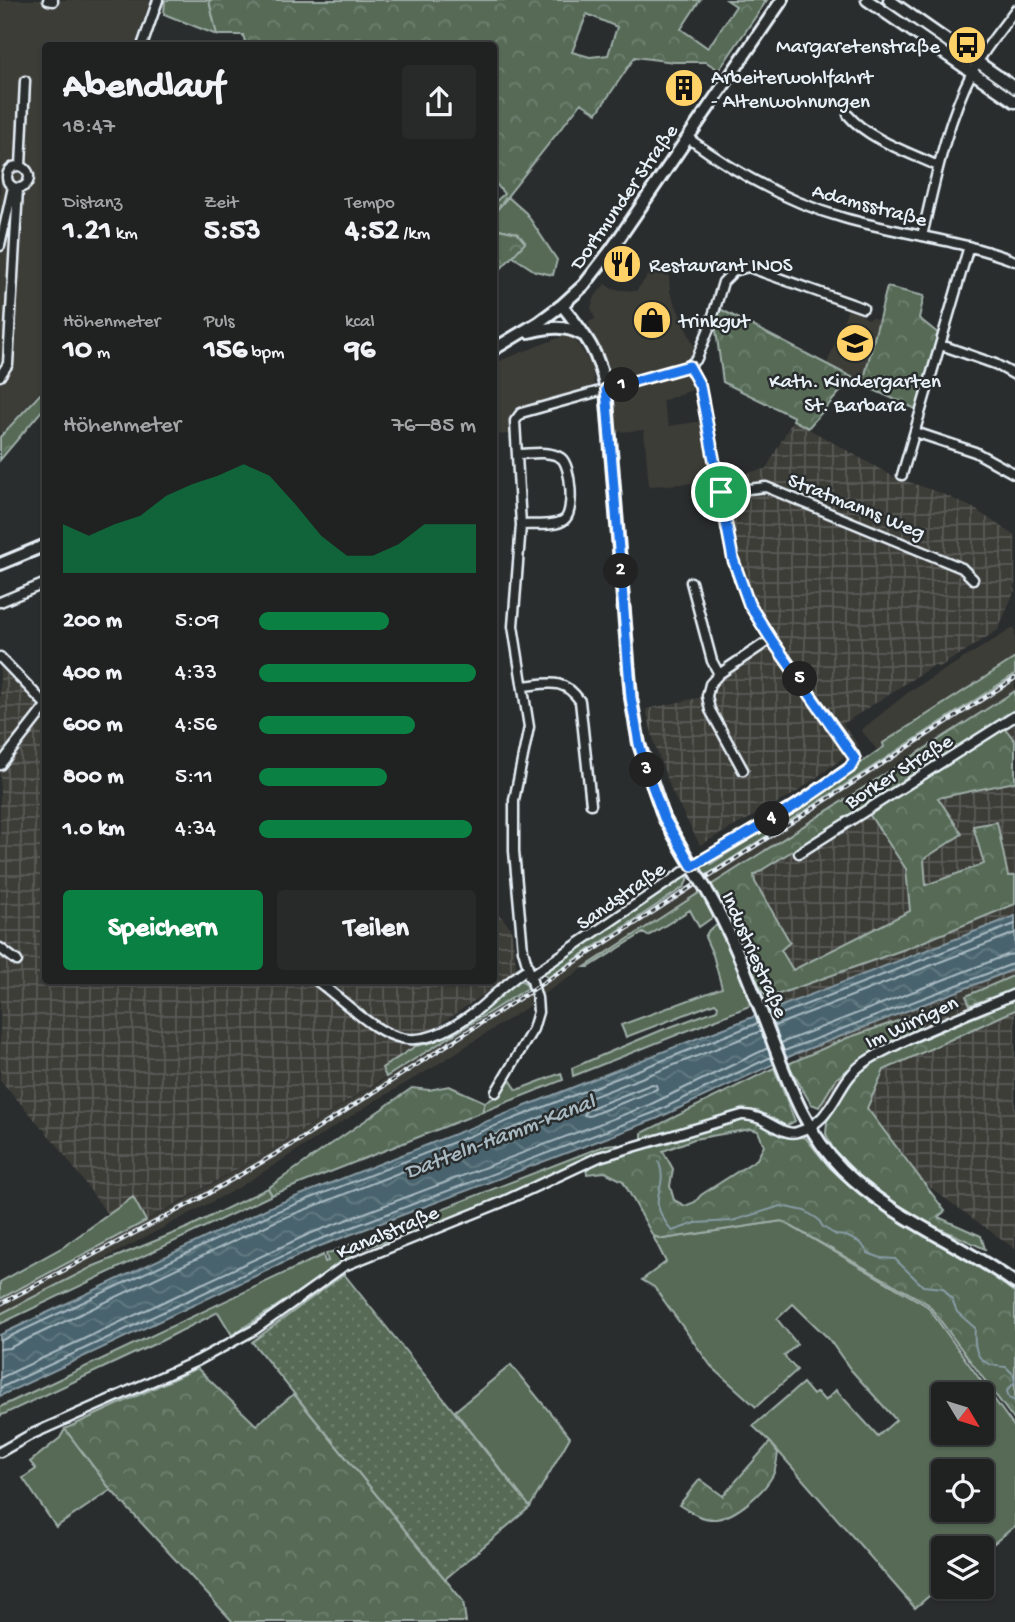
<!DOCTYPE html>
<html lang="de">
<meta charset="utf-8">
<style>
:root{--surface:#202222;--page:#282a2a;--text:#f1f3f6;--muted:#a2a4a5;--line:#3d3f40;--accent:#0b8043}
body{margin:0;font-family:"Gochi Hand",sans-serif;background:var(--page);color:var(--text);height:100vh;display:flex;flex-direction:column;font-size:26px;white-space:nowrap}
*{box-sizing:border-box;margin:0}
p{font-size:23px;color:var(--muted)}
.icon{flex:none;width:38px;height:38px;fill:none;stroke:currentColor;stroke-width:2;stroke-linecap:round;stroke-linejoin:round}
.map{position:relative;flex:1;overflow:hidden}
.panel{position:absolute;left:42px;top:42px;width:455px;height:942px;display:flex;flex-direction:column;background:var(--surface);border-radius:7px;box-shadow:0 2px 5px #0004,0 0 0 2px var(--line)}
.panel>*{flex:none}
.needle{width:46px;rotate:128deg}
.fabs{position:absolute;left:931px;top:1382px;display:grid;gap:14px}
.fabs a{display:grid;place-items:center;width:63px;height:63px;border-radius:7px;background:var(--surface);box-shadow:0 2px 5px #0004,0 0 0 2px var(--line);font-size:35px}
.pin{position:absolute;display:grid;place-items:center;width:60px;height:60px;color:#fff;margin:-30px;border:4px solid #fff;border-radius:50%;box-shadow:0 2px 7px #0007}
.km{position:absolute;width:35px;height:35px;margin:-18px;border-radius:50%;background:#222;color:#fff;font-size:19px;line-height:35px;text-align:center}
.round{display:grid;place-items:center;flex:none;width:74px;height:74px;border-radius:7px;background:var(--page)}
.overview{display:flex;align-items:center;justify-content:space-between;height:119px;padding:0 21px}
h1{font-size:38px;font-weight:700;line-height:52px}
.metrics{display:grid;grid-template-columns:repeat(3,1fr);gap:10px;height:119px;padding:7px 21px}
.metrics div{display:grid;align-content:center}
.metrics b{font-size:30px;font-weight:700}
.metrics small{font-size:19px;font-weight:400}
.metrics p{font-size:19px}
.chart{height:196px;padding:14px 21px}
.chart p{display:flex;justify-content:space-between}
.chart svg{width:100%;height:126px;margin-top:7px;fill:var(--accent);opacity:.7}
.action{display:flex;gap:14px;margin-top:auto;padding:14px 21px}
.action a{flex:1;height:80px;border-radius:7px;background:var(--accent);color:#fff;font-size:28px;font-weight:700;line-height:80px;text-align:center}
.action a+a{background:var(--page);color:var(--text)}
ul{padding:0 21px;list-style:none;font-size:23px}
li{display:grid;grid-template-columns:112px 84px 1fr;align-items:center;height:52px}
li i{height:18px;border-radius:9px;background:var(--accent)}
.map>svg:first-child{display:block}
.built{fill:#3d3c38}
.industrial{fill:url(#industrial-grid)}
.grass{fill:#566b57;stroke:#9faea8;stroke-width:2;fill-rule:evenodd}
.forest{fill:url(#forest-crowns);stroke:#9faea8;stroke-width:2;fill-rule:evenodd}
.park{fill:url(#park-dots);stroke:#9faea8;stroke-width:2}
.water{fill:url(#water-waves);stroke:#899ca5;stroke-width:2}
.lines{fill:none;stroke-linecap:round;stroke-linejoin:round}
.shore{stroke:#a8b9c1;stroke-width:2}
.stream{stroke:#899ca5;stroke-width:2}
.minor-casing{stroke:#e8f1f8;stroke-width:13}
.tertiary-casing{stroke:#e8f1f8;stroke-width:15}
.secondary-casing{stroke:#e8f1f8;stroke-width:16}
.minor{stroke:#2a2d2e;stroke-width:8}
.tertiary{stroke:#2a2d2e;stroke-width:10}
.secondary{stroke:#2a2d2e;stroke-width:10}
.rail-casing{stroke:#e8f1f8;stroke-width:4.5}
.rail{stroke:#2a2d2e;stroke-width:2;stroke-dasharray:5;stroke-linecap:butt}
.secondary-bridge-casing{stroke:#e8f1f8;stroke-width:16;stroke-linecap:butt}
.secondary-bridge{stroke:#2a2d2e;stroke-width:10}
.route-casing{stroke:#fff;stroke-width:14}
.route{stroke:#1a73e8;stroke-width:9}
.labels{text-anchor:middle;stroke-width:5;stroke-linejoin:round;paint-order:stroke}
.poi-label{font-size:21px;fill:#e8f1f8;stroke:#2a2d2e;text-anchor:start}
.street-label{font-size:21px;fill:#e8f1f8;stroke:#2a2d2e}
.water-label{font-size:23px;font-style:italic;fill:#a8b9c1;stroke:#2a2d2e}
</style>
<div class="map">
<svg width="1015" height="1622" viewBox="0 0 1015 1622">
<defs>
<pattern id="industrial-grid" width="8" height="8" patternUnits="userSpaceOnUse" patternTransform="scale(1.75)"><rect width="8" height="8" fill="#3d3c38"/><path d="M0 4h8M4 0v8" fill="none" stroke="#595956"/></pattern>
<pattern id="forest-crowns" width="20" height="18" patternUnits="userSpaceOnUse" patternTransform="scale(1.75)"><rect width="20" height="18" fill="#566b57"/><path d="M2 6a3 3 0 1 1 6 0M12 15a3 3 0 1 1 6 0" fill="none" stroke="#6e8170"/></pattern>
<pattern id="park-dots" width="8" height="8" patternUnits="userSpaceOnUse" patternTransform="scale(1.75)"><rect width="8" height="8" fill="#566b57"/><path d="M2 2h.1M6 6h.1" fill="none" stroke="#6e8170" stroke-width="1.8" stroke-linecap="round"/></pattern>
<pattern id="water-waves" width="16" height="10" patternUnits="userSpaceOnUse" patternTransform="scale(1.75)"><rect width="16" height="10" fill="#49646e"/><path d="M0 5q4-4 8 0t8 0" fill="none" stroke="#637b83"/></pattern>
</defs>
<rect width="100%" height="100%" fill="#2a2d2e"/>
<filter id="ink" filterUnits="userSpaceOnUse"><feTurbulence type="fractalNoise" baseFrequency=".0143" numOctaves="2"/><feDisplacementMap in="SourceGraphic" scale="14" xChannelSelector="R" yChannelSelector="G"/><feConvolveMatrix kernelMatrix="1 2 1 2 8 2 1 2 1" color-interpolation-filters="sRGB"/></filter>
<g filter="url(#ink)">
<path class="built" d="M0,0H150L135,45L46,46L45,381L42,389L0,435Z
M655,266L669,276L670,292L696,351L682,362L695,389L662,401L669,426L703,421L715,482L649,486L644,430L617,432L615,394L588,322L595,319L591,307L596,295L605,284L612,289L636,291Z
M849,306L866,318L870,319L871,317L883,322L863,383L827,364Z
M566,335L576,341L592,366L594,385L513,412L509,434L494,435V363Z
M1015,627V658L883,743L885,746L878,751L861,730L910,691Z
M1015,674V691L545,993L529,1006L432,1068L375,1101L238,1188L0,1314V1299L166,1211L276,1147L547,978Z"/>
<path class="industrial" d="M793,420L892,476L943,494L973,508L1015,536V590L998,630L938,668L934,665L843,724L859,746L794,794L700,845L673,794L655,746L646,709L707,696L710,684L770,639L749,604L733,560L721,492L724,477L766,469Z
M0,667L45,712L46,980H494V909L511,928L517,971L428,1033L416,1046L382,1068L386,1077L276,1147L146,1221L133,1197L108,1215L58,1146L0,1080Z
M1015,700V1249L819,1107L729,885Z"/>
<path class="grass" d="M165,0H209L217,35L164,14Z
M508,197L526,213L557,260L553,275L535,271L512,256L525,242L517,233L494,228V213Z
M1015,658V674L705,876L700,868L708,861L711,864C751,838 793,814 832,786C850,773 865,758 884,747L883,743Z
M690,875L684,887L547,978L543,972L679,878Z
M702,891L716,915L699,927L690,910L648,936L643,933L589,967H585Z
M719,924L752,1005L573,1076L572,1068L662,1030L717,1010L718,1006L715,1003L626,1037L621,1025L722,988L713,955L705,937L709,930Z
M520,980L525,983L528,988L386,1077L382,1068L416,1046L434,1042L479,1014L514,982Z
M561,1073L563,1080L482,1112L485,1102L500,1095L509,1078L517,1090Z
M616,1144L621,1146L573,1164L452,1219L353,1252L354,1256L232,1335L218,1312L161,1341L0,1416V1407L323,1255L325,1262L328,1261L326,1254L606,1145Z
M268,1188L272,1195L0,1324V1314L94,1266L189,1227Z
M133,1197L146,1221L0,1299V1282L63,1247Z
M782,1221L927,1306L1015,1428V1526L982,1553V1549H943V1584L915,1608L770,1442L753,1426L803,1383L813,1395L817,1392L825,1401L836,1390L878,1436L896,1420L851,1370L828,1338L793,1304L777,1319L797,1344L784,1356L797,1370L756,1407L711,1366L654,1287L642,1280L666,1262L653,1236L663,1239ZM943,1395H982V1433H943ZM943,1472H982V1510H943Z
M511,1365L570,1437L530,1507L455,1411Z
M65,1429L111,1490L56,1527L23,1478L36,1469L30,1462L60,1438Z"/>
<path class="forest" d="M209,0H700L681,29L708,48L736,6L727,0H767L719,70L706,62H674L635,57L597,113L581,103L494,213V203L504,194L494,181V46L246,45L243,35H217ZM587,14L617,27L608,55L590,57L572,52Z
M494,228L517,233L525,243L494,276Z
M887,287L924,296L919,318L939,334L916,409L854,381L846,385L808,428L793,420L794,417L723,382L715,323L720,309L863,383Z
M45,385V407L0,460V437L43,391Z
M1015,691V712L754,875L755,882L790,942L781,950L793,970L910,911L906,869L869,814L1004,727L1015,741V782L938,798L962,834L924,859L926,885L984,864L973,826L997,822L1008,876H1015V904L908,948L768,998L759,986L735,924L711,885Z
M1015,975V989L970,1005L966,996Z
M1015,1000V1010L884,1070L867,1108L945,1211L938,1217L981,1236L985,1249L928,1223L886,1197L858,1175L833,1149L826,1134L827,1121L852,1078L873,1060Z
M924,1012L921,1024L910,1038L866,1055L836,1079L819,1107L811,1104L788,1064L847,1038Z
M774,1068L795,1121L786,1126L758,1111L747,1110L642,1139V1133Z
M449,1086L485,1102L482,1112L272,1195L268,1188L412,1088L429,1090Z
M742,1119C767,1120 776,1139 805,1137L830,1168L868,1200L903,1224L963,1254L1015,1293V1421L928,1304L782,1221L663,1239L653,1236L623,1181L605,1172L587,1174L586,1168L608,1158ZM751,1129L758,1131L764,1146L757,1159L701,1195L695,1202L685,1206L674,1200L670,1186L673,1169L663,1151L694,1139Z
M197,1368L256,1425L294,1394L463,1601L466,1622H233L111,1490L65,1429Z
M770,1442L778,1453C777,1460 776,1469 773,1475C764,1492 736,1517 716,1519C702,1520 690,1512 679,1505L700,1479L723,1496Z"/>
<path class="park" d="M344,1274L530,1507L445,1579L252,1342Z"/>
<path class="water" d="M1015,916V969L795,1054L656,1119L315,1248L0,1396V1335L270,1207L680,1045Z"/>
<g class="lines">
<path class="shore" d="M771,1018L1015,924
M774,1026L1015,933
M781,1043L1007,955L1015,954
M784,1051L1015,963
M652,1084L656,1085L657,1089L589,1116L584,1115L586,1110Z
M0,1341L273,1213L758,1023
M0,1349L9,1348L276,1221L761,1031
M0,1378L309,1234L649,1105L768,1048
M0,1388L313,1242L653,1113L771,1057"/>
<path class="stream" d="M659,1162C670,1194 642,1193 672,1231L696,1223L732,1221L781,1206L805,1211L818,1219L823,1227L836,1235L846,1236L861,1243L868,1253L881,1258L895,1259L923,1286L943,1288L952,1299L957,1312L975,1328C973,1353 978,1366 1006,1367L1013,1374L1015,1382
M1014,1383L1007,1391L1009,1398L1015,1401"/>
<g class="minor-casing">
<path id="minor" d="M48,0L53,1
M142,46L158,0
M848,115C868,139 910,153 938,166
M688,138C736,173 787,202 844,218C901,234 960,240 1015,261
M7 177a11 11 0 1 1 22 0a11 11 0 1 1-22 0Z
M21,166L25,81
M922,236C935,181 946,123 972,72C983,50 1001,30 1015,10
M0,246L13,187
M941,345L995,364L1015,375
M689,366L697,358L710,326L723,282L734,271L748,267L863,308
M0,376L8,364L18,189
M915,432L975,452L1015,474
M518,454C530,454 550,450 561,458C571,465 575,512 564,520C555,527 533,524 521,525
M902,475L969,246
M721,492L766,487L962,568L973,579
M691,582L712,661L719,674
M0,602L46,583
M0,657L46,705
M524,686C550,683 564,678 580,701L591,804
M0,765L46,706
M743,770L710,710L707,696L710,684L719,674L771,639
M799,853L1015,716
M0,948L17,961
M316,980C379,1028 401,1069 477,1010C494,996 509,980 527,969
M496,1092L533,1029L538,1012L537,998L523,950L514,851V800L529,727L513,626L521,525L515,421L521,413L689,366L700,386L733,560L749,604L771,639L854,755V764L795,805L692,866L529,977
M0,1452L30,1435L197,1361L254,1330L344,1266L500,1203L599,1157L742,1115C765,1114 781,1137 797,1132C839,1119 833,1082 867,1061C877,1054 889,1049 900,1043C938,1025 977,1010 1015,994"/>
</g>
<g class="tertiary-casing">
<path id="tertiary" d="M867,0L1015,102
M889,0L1015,88"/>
</g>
<g class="secondary-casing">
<path id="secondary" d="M562,305C586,337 597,348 606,389L631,698L639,744L664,818L699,878
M528,332C548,328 563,324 583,335
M494,349L539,322L562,305L584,285L611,250L782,0
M0,564L46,545
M706,889C734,937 752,988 772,1040C790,1087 806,1133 842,1169C892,1219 959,1242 1015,1283"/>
</g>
<use href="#minor" class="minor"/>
<use href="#tertiary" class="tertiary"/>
<use href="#secondary" class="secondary"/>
<g class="rail-casing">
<path id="rail" d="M0,1304L197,1200L303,1138L1015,678"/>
</g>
<use href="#rail" class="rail"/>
<g class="secondary-bridge-casing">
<path id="secondary-bridge" d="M699,878L706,889"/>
</g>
<use href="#secondary-bridge" class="secondary-bridge"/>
</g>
</g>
<g class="lines" filter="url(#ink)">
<g class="route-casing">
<path id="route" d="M689,366L700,386L733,559L749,604L771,639L855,759L850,768L795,806L692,866L664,818L650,780L639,744L631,698L606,389Z"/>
</g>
<use href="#route" class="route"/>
</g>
<defs>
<g id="bus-disc" transform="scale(2.0125)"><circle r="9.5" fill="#ffd166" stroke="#2a2d2e"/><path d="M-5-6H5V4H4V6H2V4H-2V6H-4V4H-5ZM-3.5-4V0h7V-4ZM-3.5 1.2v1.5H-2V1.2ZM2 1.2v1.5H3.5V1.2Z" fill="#111"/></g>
<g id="building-disc" transform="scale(2.0125)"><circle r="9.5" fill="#ffd166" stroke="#2a2d2e"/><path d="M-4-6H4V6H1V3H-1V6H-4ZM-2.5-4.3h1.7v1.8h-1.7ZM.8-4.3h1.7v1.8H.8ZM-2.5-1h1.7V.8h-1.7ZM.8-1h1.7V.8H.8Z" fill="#111"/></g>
<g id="restaurant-disc" transform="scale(2.0125)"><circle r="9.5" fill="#ffd166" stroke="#2a2d2e"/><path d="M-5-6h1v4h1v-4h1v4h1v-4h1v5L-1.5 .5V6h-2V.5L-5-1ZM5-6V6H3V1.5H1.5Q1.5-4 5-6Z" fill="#111"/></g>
<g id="shop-disc" transform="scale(2.0125)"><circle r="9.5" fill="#ffd166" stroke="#2a2d2e"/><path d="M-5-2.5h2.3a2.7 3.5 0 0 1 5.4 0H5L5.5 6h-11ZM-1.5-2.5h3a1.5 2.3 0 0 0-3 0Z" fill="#111"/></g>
<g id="school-disc" transform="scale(2.0125)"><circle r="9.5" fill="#ffd166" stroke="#2a2d2e"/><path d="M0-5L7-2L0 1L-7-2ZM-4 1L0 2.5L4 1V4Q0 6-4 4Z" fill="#111"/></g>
</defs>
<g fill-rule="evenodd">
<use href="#bus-disc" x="967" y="45"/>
<use href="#building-disc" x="684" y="88"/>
<use href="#restaurant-disc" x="622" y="264"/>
<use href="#shop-disc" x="652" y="320"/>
<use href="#school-disc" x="855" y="343"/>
</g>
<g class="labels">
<g class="poi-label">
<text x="940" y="52" text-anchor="end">Margaretenstraße</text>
<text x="711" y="83">Arbeiterwohlfahrt<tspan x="711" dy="24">- Altenwohnungen</tspan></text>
<text x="649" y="271">Restaurant INOS</text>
<text x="679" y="327">trinkgut</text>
<text x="855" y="387" text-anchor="middle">Kath. Kindergarten<tspan x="855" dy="24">St. Barbara</tspan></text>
</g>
<g class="street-label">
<text transform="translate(623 196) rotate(-55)" y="7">Dortmunder Straße</text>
<text transform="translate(870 204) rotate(15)" y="7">Adamsstraße</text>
<text transform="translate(857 505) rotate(22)" y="7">Stratmanns Weg</text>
<text transform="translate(898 770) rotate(-32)" y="7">Borker Straße</text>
<text transform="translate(620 895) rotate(-35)" y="7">Sandstraße</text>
<text transform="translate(756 954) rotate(66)" y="7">Industriestraße</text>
<text transform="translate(911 1021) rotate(-25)" y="7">Im Wirrigen</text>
<text transform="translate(387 1231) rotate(-23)" y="7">Kanalstraße</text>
</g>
<g class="water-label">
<text transform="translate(499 1135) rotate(-21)" y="8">Datteln-Hamm-Kanal</text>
</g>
</g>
</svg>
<div class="fabs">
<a><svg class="needle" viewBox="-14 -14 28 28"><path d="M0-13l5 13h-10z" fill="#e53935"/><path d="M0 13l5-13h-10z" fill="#a2a4a5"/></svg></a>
<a><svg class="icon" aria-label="locate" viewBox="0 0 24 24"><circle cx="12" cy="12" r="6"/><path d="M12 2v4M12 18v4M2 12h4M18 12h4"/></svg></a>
<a><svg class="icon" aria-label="layers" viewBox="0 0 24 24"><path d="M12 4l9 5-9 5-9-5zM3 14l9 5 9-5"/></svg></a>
</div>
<div class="pin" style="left:721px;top:492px;background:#1e9e55"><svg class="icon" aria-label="arrive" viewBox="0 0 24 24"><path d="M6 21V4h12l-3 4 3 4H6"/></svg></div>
<b class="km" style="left:622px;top:385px">1</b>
<b class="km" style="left:621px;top:571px">2</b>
<b class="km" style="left:647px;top:770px">3</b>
<b class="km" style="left:772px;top:819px">4</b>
<b class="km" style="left:800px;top:679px">5</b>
<section class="panel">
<div class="overview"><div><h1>Abendlauf</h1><p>18:47</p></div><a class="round"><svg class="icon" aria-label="share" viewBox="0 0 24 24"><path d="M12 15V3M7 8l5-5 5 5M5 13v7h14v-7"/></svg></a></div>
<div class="metrics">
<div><p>Distanz</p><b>1.21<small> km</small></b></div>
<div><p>Zeit</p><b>5:53</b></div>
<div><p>Tempo</p><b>4:52<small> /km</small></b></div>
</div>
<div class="metrics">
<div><p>Höhenmeter</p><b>10<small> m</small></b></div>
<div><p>Puls</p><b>156<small> bpm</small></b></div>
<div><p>kcal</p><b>96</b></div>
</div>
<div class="chart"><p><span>Höhenmeter</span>76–85 m</p>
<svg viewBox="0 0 160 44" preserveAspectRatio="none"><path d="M0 44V27L10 31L20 27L30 24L40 17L50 13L60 10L70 6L80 10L90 20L100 31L110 38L120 38L130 34L140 27L150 27L160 27V44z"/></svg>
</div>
<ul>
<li><b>200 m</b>5:09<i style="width:60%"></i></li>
<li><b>400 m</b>4:33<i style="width:100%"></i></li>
<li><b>600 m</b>4:56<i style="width:72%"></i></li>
<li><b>800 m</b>5:11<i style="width:59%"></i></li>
<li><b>1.0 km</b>4:34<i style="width:98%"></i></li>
</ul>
<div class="action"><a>Speichern</a><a>Teilen</a></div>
</section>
</div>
